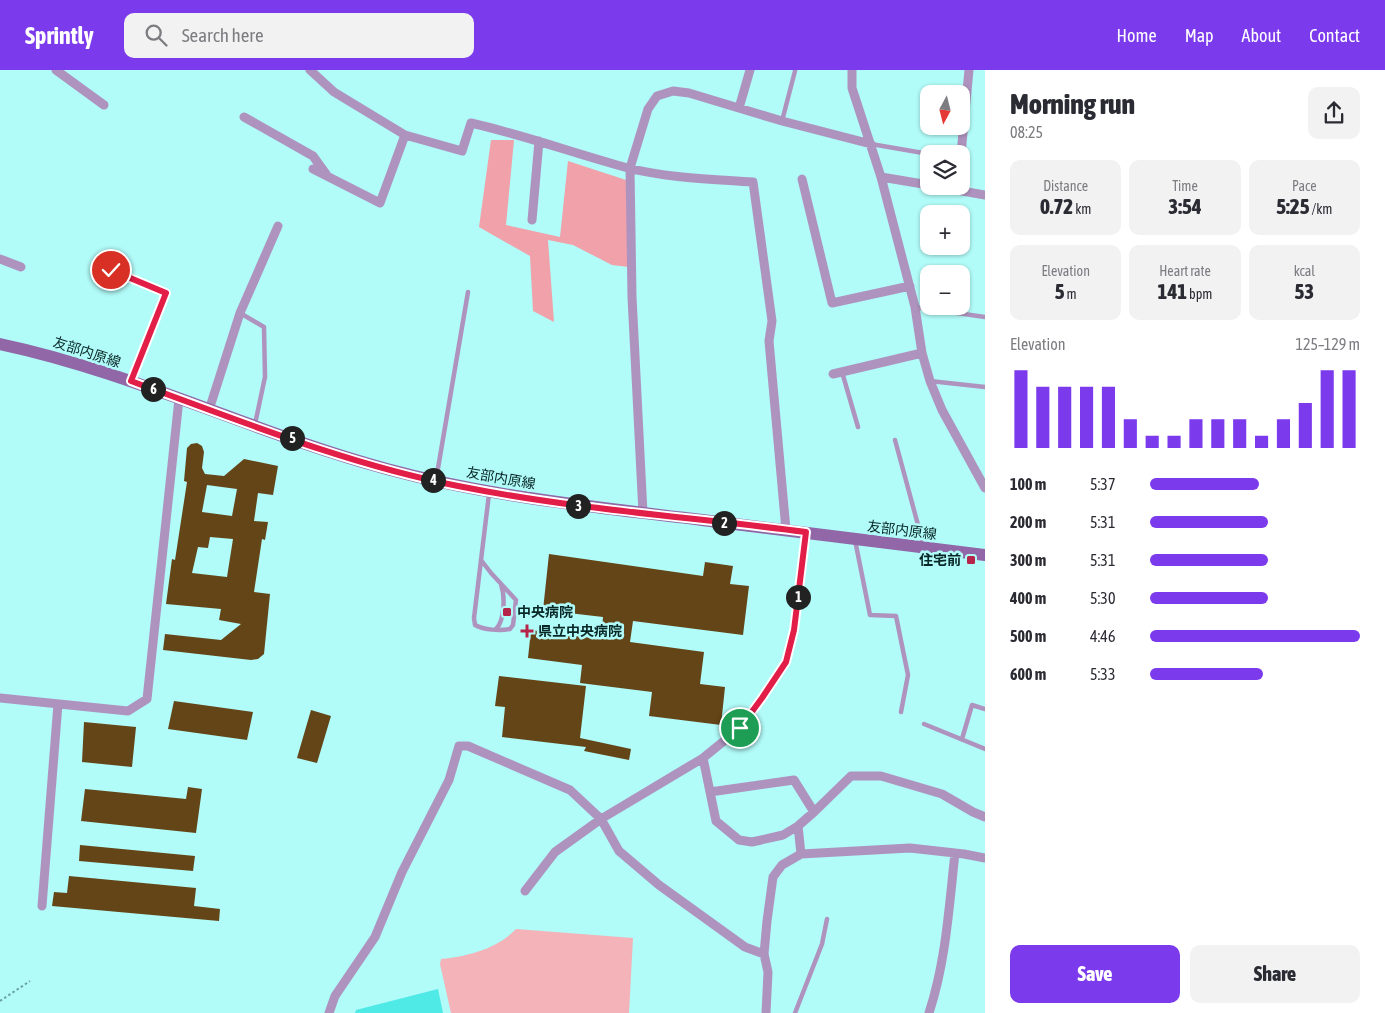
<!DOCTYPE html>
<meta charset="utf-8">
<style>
:root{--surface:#fff;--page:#f2f2f3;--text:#2b2b33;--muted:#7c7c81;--accent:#7c3aed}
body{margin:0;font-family:"Asap Condensed","Noto Sans JP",sans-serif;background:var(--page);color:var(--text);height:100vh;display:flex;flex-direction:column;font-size:19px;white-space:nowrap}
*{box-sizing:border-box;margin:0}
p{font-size:16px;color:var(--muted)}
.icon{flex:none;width:28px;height:28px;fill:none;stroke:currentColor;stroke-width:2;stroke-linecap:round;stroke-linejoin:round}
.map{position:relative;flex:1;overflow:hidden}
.panel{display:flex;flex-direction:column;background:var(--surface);width:400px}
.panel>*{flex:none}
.needle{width:32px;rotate:187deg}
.tools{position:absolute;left:920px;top:15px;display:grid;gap:10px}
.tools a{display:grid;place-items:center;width:50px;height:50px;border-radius:10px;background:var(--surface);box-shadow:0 1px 4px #0004;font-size:25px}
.pin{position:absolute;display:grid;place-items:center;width:42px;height:42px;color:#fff;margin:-21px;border:2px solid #fff;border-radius:50%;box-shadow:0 1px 5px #0007}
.km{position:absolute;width:25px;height:25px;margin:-12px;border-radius:50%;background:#222;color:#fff;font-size:14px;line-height:25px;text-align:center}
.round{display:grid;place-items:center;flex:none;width:52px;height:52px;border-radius:10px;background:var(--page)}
.summary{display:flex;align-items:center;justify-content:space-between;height:85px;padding:0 25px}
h1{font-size:28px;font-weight:800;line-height:38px}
.metrics{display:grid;grid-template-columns:repeat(3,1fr);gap:8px;height:85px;padding:5px 25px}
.metrics div{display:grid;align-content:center;border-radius:10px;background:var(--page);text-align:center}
.metrics b{font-size:21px;font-weight:800}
.metrics small{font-size:14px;font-weight:400}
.metrics p{font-size:14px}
.chart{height:140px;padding:10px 25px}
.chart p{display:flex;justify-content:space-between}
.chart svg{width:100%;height:90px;margin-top:5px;stroke:var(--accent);stroke-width:6}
.cta{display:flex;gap:10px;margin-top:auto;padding:10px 25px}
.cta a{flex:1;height:58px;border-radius:10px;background:var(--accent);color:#fff;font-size:20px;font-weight:800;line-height:58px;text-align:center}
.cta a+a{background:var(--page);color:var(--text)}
ul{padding:0 25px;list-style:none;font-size:16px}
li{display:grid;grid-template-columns:80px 60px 1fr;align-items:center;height:38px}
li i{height:12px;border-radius:6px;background:var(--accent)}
header{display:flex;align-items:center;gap:30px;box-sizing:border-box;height:70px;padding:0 25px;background:var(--accent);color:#fff}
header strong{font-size:24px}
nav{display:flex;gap:28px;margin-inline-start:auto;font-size:18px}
.search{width:350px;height:45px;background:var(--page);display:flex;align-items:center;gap:12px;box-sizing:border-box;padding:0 18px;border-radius:10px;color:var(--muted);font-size:19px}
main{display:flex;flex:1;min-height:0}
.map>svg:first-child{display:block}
.green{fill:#f4b3b9}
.forest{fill:#f1a1a9}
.water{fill:#4fe9e6}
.building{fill:#644518;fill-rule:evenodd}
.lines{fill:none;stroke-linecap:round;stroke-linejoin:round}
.path{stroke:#6aa2a0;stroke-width:2;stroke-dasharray:2.5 2.5;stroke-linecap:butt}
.lane{stroke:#af93bf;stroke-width:4.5}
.street{stroke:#af93bf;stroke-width:9}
.secondary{stroke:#9167a8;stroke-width:12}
.route-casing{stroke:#fff;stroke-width:10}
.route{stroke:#e11d48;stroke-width:6}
.poi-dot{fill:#b62449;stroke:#b1fbf8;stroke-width:2}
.labels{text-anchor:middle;stroke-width:5;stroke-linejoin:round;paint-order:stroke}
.street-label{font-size:14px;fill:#082827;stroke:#b1fbf8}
.poi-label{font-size:14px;font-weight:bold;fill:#082827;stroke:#b1fbf8;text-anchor:start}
</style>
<header>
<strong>Sprintly</strong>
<div class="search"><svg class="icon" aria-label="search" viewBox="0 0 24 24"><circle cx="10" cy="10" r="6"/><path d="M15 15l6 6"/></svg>Search here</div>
<nav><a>Home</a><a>Map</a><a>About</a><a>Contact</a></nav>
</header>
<main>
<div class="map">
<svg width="985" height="943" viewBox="0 0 985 943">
<rect width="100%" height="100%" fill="#b1fbf8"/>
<path class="green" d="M516,859L633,868L629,943H451L440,894L441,889C468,886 497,879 516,859Z"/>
<path class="forest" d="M491,70H514L506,155L560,167L568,91L626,110L629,197L612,195L573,175L548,170L554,252L533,241L530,186L479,157Z"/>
<path class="water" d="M438,919L443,943H355L356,940Z"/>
<path class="building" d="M197,373L202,376L204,382L202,398L205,404L224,406L244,389L278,396L273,425L258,423L254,451L268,452L265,470L262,469L254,522L270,524L264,584L258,589L251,590L163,580L165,564L221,570L241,554L219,550L221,539L166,534L172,489L175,490L187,412L184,411L187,378L191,374ZM207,415L237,419L232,446L202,442ZM210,467L233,469L227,507L192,503L198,477L208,478Z
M549,484L703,506L705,492L733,496L730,514L749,516L743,565L633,551L630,572L704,582L700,614L725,617L721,655L649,646L652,622L580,613L582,595L528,588L531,560L601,569L603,547L543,540Z
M499,606L586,616L580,668L631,679L629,690L584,681L586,677L502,667L505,637L495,636Z
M174,631L253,642L247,670L168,659Z
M311,640L331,646L317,693L297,688Z
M84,652L136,657L132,697L82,692Z
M188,717L202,719L196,763L81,751L85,719L186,729Z
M80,775L195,786L193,801L79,791Z
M69,806L196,818L194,836L220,839L219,851L52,836L54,822L67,823Z"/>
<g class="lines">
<path class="path" d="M0,931L30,911"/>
<path class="lane" d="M782,51L795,1
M871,74L929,84
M111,200L166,223L131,310
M915,237L985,247
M240,243L264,257L265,307L255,354
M842,302L858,357
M930,311L985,317
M895,370L924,477
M436,410L468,222
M855,470L870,545L896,546L908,605L901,642
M481,490L491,503L516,530L513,555L510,559C500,561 484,560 475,555L474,548L489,424
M496,559C505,550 505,526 501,514
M924,654L985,679
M962,669L972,635L985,639
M795,943L822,874L827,849"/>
<path class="street" d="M56,0L104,35
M310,0L334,22L405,65L462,81L471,53C524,65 576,84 628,98C668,108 712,109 753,112L772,251L769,271L786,460
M852,0V18L881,107L915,237L922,283L930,311L942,340L985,418
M739,38L750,0
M244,47L313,86L326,104
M961,84L969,0
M313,99L380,133L405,65
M881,107L929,115
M802,109L832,233L910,216
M934,116L985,125
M532,150L539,71
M0,189L21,197
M833,304L922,283
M209,340L240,243L278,156
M643,443L632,227L630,98L648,39L657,26L673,21L689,23L782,51L871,74
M0,628L128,641L147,629L179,329
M703,688L716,751L739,770L752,772L783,765L798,756L814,742L851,706H881L942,724L973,742L985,747
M710,722L794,710L814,742
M798,756L801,784
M525,821L555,782L601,749L703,688L740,658L762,628L786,592L794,560L806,463
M42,836L58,634
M329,943L335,926L375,867L402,802L449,710L459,676H468L570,720L601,749L619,781L659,815L745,877L764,884
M766,943L768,902L764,884L767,851L773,807L782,795L801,784L910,778L964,784L985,788
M929,943C946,891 949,837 955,783"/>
<path class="secondary" d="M0,274C133,302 256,364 387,399C490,427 596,437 702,450C797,461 891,474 985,485"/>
</g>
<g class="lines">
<g class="route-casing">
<path id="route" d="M111,200L166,223L131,311C238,350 346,394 458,416C573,439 690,447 806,462L794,560L786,592L762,628L740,658"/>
</g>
<use href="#route" class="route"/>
</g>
<g class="poi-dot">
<rect x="966" y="485" width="10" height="10" rx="2.5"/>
<rect x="502" y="537" width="10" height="10" rx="2.5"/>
<path d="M524.5 553.5h5v5h5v5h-5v5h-5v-5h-5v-5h5z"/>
</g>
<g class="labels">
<g class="street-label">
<text transform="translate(87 282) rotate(18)" y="5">友部内原線</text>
<text transform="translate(501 408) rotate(10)" y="5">友部内原線</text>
<text transform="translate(902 460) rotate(7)" y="5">友部内原線</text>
</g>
<g class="poi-label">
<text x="961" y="495" text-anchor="end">住宅前</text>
<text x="517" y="547">中央病院</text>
<text x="538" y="566">県立中央病院</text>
</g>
</g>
</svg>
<div class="tools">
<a><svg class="needle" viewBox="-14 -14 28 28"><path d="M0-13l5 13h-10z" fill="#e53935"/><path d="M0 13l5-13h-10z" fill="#7c7c81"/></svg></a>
<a><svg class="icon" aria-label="layers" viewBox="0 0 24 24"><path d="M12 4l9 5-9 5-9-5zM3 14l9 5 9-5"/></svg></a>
<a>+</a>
<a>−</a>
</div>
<div class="pin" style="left:740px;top:658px;background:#1e9e55"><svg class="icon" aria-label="arrive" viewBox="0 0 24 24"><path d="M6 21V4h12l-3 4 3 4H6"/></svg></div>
<div class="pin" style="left:111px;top:200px;background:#d93025"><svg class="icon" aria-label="check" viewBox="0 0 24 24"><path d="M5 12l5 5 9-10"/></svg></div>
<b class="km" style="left:798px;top:527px">1</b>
<b class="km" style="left:724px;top:453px">2</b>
<b class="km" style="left:578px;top:436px">3</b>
<b class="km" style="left:433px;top:410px">4</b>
<b class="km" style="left:292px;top:368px">5</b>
<b class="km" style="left:153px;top:319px">6</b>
</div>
<section class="panel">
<div class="summary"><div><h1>Morning run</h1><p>08:25</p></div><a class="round"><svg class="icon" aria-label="share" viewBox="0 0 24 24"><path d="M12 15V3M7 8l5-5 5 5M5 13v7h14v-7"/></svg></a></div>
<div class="metrics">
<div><p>Distance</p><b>0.72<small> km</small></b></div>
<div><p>Time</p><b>3:54</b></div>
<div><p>Pace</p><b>5:25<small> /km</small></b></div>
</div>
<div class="metrics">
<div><p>Elevation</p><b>5<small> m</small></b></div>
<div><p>Heart rate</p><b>141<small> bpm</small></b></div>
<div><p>kcal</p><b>53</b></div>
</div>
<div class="chart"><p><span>Elevation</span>125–129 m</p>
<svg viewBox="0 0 160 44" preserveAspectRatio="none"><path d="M5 44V6M15 44V14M25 44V14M35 44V14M45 44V14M55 44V30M65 44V38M75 44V38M85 44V30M95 44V30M105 44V30M115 44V38M125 44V30M135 44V22M145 44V6M155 44V6"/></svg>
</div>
<ul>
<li><b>100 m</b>5:37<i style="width:52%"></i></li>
<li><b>200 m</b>5:31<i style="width:56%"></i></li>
<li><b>300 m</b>5:31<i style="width:56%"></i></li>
<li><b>400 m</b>5:30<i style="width:56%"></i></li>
<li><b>500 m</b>4:46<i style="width:100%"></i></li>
<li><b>600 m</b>5:33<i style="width:54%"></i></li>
</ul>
<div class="cta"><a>Save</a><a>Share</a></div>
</section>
</main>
